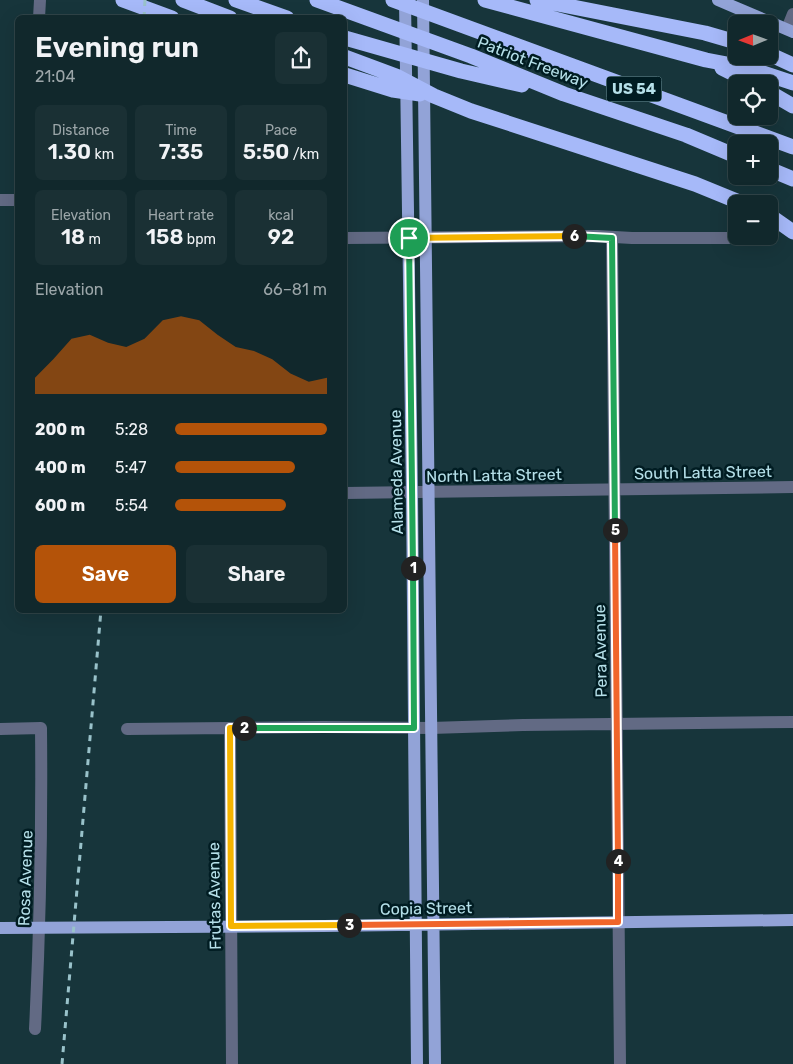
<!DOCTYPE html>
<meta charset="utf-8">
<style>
:root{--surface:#11282c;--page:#1a3034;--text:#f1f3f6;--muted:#9ca6a9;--line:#304448;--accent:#b45309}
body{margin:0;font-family:Rubik,sans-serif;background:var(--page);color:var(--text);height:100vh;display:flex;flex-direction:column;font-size:19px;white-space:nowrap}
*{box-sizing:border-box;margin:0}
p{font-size:16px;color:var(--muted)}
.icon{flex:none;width:28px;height:28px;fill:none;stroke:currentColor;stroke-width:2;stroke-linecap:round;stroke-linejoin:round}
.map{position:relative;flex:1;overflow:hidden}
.side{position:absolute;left:15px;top:15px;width:332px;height:598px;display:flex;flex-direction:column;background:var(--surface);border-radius:8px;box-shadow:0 5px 20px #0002,0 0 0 1px var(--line)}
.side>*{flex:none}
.needle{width:32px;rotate:269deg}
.fabs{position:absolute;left:728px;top:15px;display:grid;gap:10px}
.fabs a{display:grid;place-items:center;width:50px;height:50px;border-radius:8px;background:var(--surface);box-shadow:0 5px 20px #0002,0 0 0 1px var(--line);font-size:25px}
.pin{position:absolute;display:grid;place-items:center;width:42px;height:42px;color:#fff;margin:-21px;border:2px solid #fff;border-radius:50%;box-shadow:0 1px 5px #0007}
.km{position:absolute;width:25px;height:25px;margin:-12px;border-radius:50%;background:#222;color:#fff;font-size:14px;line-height:25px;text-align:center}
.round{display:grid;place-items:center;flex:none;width:52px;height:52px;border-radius:8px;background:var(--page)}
.headline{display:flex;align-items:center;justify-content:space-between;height:85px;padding:0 20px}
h1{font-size:28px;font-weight:600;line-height:38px}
.stats{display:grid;grid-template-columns:repeat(3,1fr);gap:8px;height:85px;padding:5px 20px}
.stats div{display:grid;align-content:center;border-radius:8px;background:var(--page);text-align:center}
.stats b{font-size:21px;font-weight:600}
.stats small{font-size:14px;font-weight:400}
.stats p{font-size:14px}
.chart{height:140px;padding:10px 20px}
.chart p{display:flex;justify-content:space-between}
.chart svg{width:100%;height:90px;margin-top:5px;fill:var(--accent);opacity:.7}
.cta{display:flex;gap:10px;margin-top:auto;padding:10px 20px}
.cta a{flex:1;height:58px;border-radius:8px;background:var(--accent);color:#fff;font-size:20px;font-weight:600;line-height:58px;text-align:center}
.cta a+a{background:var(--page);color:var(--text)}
ul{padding:0 20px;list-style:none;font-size:16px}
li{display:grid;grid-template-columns:80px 60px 1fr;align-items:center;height:38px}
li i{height:12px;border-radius:6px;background:var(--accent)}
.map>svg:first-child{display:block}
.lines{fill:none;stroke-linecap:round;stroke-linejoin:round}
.minor{stroke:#626a84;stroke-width:12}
.major{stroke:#92a3d7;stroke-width:12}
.highway{stroke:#a6b9f9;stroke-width:15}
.rail{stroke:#99c2ca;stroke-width:3;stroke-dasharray:6 6;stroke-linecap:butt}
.split-1-casing{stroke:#fff;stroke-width:10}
.split-2-casing{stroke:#fff;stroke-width:10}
.split-3-casing{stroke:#fff;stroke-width:10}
.split-4-casing{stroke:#fff;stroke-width:10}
.split-5-casing{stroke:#fff;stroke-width:10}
.split-6-casing{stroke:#fff;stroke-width:10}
.split-7-casing{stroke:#fff;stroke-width:10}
.split-1{stroke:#22a559;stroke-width:6}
.split-2{stroke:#22a559;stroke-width:6}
.split-3{stroke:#f5b400;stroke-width:6}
.split-4{stroke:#f0652b;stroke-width:6}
.split-5{stroke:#f0652b;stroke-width:6}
.split-6{stroke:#22a559;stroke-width:6}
.split-7{stroke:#f5b400;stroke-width:6}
.labels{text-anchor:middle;stroke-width:5;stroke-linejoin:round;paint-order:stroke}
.shield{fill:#001c22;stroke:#7fa5ad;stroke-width:1}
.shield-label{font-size:15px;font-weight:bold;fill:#b5e0e9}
.street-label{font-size:16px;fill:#b5e0e9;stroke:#001c22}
</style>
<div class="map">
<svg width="793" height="1064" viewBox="0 0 793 1064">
<rect width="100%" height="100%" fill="#17353b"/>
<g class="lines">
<path class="minor" d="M39,18L40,0
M787,29L793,14
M0,200H18
M345,238L597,236L632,238H744
M612,238L620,1064
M345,493L793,487
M230,728L232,1064
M0,729L41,728C42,829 40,929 35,1029
M127,729L323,727L431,728L523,725L793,722"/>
<path class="major" d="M405,0L412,493L417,1064
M423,0L435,1064
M718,0L793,32
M0,928L324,926L793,920"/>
<path class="highway" d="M123,0L172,18
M183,0L230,18
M236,0L287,18
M317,0L471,56L564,94L686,135L736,156
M393,0L793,147
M485,0L706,60L748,68L793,83
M537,0L705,33L736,42
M345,38L461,71L522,85
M769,54L793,65
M345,57L396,76L434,96L471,111L695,184L744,204
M722,68L754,84
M345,75L393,90L420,94
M769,92L793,106
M769,169L793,179
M769,215L793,232"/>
<path class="rail" d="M144,18L145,0
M62,1064L101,610"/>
</g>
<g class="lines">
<g class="split-1-casing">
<path id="split-1" d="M409,238L413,568"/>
</g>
<g class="split-2-casing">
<path id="split-2" d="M244,728H414L413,568"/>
</g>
<g class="split-3-casing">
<path id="split-3" d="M244,728H230L231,926L349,925"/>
</g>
<g class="split-4-casing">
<path id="split-4" d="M349,925L618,922V861"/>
</g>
<g class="split-5-casing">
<path id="split-5" d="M615,530L618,861"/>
</g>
<g class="split-6-casing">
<path id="split-6" d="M574,236L612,238L615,530"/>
</g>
<g class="split-7-casing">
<path id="split-7" d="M409,238L574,236"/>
</g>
<use href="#split-1" class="split-1"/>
<use href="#split-2" class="split-2"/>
<use href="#split-3" class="split-3"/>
<use href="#split-4" class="split-4"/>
<use href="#split-5" class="split-5"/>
<use href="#split-6" class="split-6"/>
<use href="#split-7" class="split-7"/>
</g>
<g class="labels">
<rect class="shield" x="606.5" y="76.5" width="55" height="25" rx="4"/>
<g class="shield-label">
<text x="634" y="94">US 54</text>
</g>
<g class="street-label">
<text transform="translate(533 62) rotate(21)" y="6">Patriot Freeway</text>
<text transform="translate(396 472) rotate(-91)" y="6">Alameda Avenue</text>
<text transform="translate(703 472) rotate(-1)" y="6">South Latta Street</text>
<text transform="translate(494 475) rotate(-1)" y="6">North Latta Street</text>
<text transform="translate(600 651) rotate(-91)" y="6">Pera Avenue</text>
<text transform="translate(25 878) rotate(-88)" y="6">Rosa Avenue</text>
<text transform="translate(214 896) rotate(-91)" y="6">Frutas Avenue</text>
<text transform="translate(426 908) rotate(-1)" y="6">Copia Street</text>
</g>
</g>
</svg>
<div class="fabs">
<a><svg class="needle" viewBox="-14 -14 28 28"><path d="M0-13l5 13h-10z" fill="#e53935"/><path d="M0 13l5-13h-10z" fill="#9ca6a9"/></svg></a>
<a><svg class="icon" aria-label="locate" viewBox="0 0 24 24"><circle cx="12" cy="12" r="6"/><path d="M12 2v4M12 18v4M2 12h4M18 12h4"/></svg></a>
<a>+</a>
<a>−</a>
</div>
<div class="pin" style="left:409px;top:238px;background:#1e9e55"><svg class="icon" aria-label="arrive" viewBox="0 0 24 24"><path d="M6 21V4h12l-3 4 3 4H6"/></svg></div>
<b class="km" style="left:413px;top:568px">1</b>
<b class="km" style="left:244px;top:728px">2</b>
<b class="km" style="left:349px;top:925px">3</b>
<b class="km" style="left:618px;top:861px">4</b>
<b class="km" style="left:615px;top:530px">5</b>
<b class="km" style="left:574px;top:236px">6</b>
<section class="side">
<div class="headline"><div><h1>Evening run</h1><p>21:04</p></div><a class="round"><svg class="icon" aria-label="share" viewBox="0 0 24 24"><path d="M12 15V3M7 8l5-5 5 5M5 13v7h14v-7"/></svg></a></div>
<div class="stats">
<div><p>Distance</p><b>1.30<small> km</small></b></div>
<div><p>Time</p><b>7:35</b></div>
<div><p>Pace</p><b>5:50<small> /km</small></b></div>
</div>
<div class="stats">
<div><p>Elevation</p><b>18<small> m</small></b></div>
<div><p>Heart rate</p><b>158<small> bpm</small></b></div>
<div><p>kcal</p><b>92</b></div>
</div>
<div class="chart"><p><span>Elevation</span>66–81 m</p>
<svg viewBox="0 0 160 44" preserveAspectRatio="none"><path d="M0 44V36L10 27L20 17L30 15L40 19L50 21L60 17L70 8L80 6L90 8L100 15L110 21L120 23L130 27L140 34L150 38L160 36V44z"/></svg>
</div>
<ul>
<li><b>200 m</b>5:28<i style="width:100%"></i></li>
<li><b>400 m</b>5:47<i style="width:79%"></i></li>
<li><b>600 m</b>5:54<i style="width:73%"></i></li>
</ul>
<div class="cta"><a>Save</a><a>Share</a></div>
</section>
</div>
